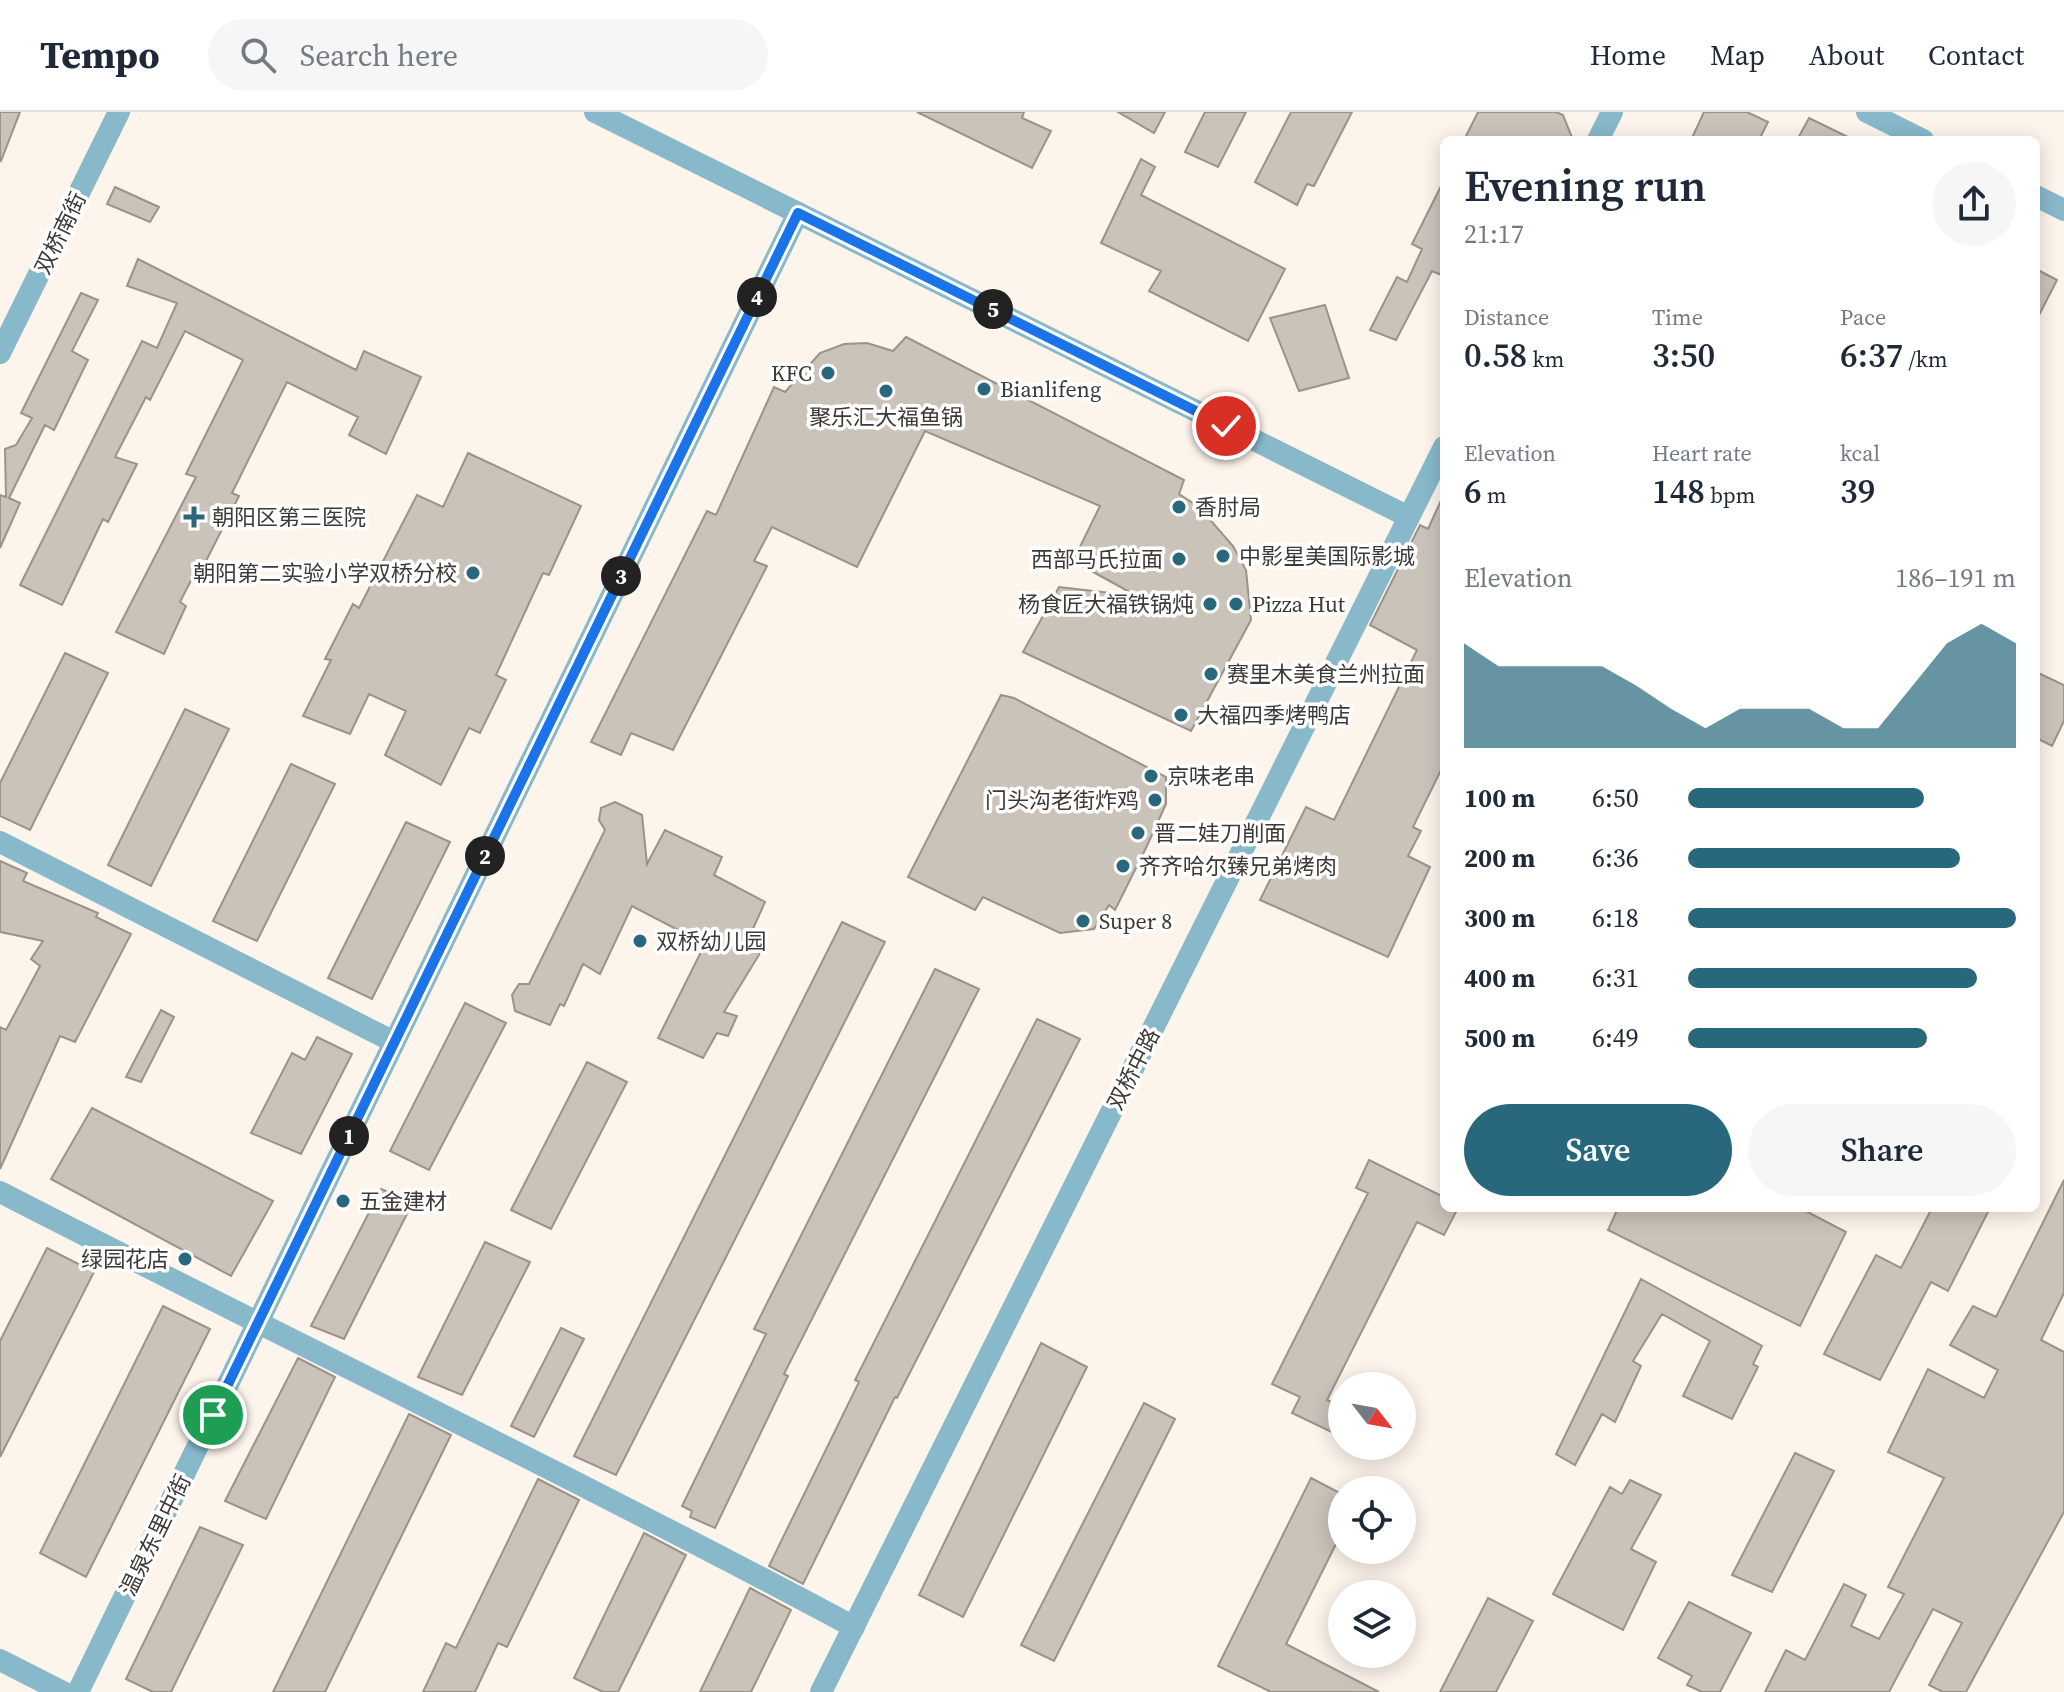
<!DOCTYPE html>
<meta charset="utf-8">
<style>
:root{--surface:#fff;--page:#f6f6f7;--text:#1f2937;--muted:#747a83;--line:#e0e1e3;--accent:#28677c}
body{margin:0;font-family:"Source Serif 4","Noto Sans SC",serif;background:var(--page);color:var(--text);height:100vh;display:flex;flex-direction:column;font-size:30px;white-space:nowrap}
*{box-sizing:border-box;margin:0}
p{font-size:26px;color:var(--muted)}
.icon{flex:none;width:44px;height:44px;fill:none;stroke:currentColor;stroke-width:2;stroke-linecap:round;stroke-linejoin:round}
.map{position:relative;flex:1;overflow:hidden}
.side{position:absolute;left:1440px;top:24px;width:600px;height:1076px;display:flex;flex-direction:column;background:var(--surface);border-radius:12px;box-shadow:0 4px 20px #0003}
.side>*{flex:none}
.needle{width:52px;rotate:121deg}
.tools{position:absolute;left:1328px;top:1260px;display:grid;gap:16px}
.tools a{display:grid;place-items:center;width:88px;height:88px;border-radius:50%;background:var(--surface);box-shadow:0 4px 20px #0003;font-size:40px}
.pin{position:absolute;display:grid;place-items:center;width:68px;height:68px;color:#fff;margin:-34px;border:4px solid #fff;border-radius:50%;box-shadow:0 2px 8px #0007}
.km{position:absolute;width:40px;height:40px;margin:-20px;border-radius:50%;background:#222;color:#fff;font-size:22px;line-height:40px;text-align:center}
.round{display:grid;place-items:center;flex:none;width:84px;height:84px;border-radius:42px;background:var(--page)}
.overview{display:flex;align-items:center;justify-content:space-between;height:136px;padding:0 24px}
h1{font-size:44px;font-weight:600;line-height:60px}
.metrics{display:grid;grid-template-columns:repeat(3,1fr);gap:12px;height:136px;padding:8px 24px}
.metrics div{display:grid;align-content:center}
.metrics b{font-size:34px;font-weight:600}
.metrics small{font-size:22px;font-weight:400}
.metrics p{font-size:22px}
.chart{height:224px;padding:16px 24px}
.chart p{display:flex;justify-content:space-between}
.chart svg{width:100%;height:144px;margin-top:8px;fill:var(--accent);opacity:.7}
.button{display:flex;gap:16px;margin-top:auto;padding:16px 24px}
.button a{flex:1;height:92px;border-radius:48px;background:var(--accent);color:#fff;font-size:32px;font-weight:600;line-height:92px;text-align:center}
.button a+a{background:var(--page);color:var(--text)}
ul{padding:0 24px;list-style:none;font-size:26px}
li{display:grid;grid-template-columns:128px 96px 1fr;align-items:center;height:60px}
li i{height:20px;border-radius:10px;background:var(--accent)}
header{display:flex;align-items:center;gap:48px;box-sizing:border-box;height:112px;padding:0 40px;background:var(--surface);border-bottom:2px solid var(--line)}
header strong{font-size:38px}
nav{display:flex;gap:44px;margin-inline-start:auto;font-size:28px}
.search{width:560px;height:72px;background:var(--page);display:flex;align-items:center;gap:20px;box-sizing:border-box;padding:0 28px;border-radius:44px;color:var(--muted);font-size:30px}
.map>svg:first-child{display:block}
.building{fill:#cac3ba;stroke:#9a938b;stroke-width:2}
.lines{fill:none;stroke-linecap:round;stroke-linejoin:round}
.minor{stroke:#87b9cb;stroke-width:22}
.tertiary{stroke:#87b9cb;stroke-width:22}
.route-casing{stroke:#fff;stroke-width:16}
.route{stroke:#1a73e8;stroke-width:10}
.poi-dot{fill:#28677c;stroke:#fff;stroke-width:3}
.labels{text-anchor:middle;stroke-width:7;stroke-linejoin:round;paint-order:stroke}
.street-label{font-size:22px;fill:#3c3a36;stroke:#fff}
.poi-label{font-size:22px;fill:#3c3a36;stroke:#fff;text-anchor:start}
</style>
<header>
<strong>Tempo</strong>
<div class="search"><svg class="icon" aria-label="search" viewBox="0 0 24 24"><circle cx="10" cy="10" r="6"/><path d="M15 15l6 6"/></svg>Search here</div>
<nav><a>Home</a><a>Map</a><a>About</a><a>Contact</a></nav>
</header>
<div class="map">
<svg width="2064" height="1580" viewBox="0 0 2064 1580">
<rect width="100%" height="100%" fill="#fdf5ec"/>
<path class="building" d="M0,0H20L1,49L0,48Z
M917,0H1024L1022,6L1051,19L1032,56Z
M1118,0H1165L1154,21Z
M1205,0H1246L1218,55L1185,40Z
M1291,0H1352L1314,74L1307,72L1297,93L1255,70Z
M1478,0H1556L1563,3L1573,28H1464Z
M1704,0H1747L1768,10L1759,28H1691Z
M1809,6L1854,28H1797Z
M1141,47L1155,55L1141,83L1285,157L1248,229L1149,179L1161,159L1101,131Z
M1444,68V164L1432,159L1396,228L1370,218L1397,165L1407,170L1422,137L1412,132Z
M115,75L159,95L150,110L107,92Z
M138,147L356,258L364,239L421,265L386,342L349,323L358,305L287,270L232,381L239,384L205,451L201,449L180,490L186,494L164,542L116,520L196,365L186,362L243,248L185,219L150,288L146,285L115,345L137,352L108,410L103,407L62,493L20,473L142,229L157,236L177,191L127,174Z
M2036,157L2057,168L2036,209Z
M81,181L98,188L72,239L88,248L54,318L45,313L9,386L20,391L0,436V383L6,385L5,337L16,333L32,306L21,301Z
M1325,193L1349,266L1299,279L1270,206Z
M906,225L1184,368L1179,382L1199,395L1233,434L1246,458L1251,508L1191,619L1023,540L1059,475L1137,484L1073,449L1100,394L925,319L857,455L772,415L754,449L767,454L673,638L631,621L621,643L591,630L707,399L716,403L774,275L785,280L820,241L844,232L867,231L893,239Z
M468,341L581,394L549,463L543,461L496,563L506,568L480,621L469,616L441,673L385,643L406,599L369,582L350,622L303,604L331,548L325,547L353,492L359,496L417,383L443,395Z
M1444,382V652L1413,715L1421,719L1408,744L1430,755L1388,845L1260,788L1306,695L1334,708L1417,538L1370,513L1420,413L1428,417Z
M65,541L108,561L30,718L0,704V671Z
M2036,560L2064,573V609L2052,634L2036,626Z
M1001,583L1014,586L1166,665V692L1146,736L1115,798L1109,793L1094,817L1060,821L983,785L975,798L908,765Z
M185,597L229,617L151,774L108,753Z
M291,652L335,672L257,829L213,809Z
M615,690L642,703L647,752L665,718L722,745L714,763L765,790L747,830L762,838L724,900L737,904L728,924L717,921L703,946L658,926L705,832L632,794L600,862L583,852L564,894L560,892L550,913L515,899L512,883L519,872H529L605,718L599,708L601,696Z
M406,710L450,730L372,887L328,866Z
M0,749L27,761L23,769L98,801L96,805L131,822L75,930L60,924L0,1057V915L6,918L40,854L31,847L43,829L0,820Z
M842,810L885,830L616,1363L574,1344Z
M935,857L979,877L784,1262L788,1264L715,1416L690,1405L692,1399L682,1394L766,1222L754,1217Z
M465,891L506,911L429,1058L390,1039Z
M161,898L174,905L141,970L126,965Z
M1037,907L1080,927L897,1286L895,1285L803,1472L769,1454L859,1270L855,1268Z
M317,925L352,942L301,1042L251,1021L292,941L305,948Z
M587,950L627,970L551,1117L511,1098Z
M92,996L273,1089L231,1164L51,1067Z
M1369,1048L1444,1085V1096H1458L1444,1123L1417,1110L1327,1288L1342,1295V1325L1292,1301L1300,1285L1272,1272L1368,1081L1356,1076Z
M2064,1068V1181L2041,1228L2064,1240V1400L1966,1580H1943L1929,1573L1962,1511L1933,1497L1889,1580H1765L1786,1538L1805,1548L1844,1472L1866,1483L1851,1514L1879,1527L1904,1482L1888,1475L1944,1366L1888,1340L1928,1257L1984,1286L1998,1258L1950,1233L1973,1194L1996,1205Z
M381,1077L413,1090L344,1227L311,1214Z
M1618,1096H1800L1846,1120L1800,1214L1608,1118Z
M1932,1096H1990L1948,1179L1931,1170L1880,1268L1824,1242L1876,1143L1901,1156Z
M485,1130L530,1150L462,1283L418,1265Z
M47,1136L94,1160L0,1345V1229Z
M1641,1167L1762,1234L1753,1252L1758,1255L1732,1307L1683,1284L1710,1229L1662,1202L1633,1249L1641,1254L1615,1310L1602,1302L1575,1353L1556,1342Z
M163,1194L210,1217L86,1465L40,1441Z
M561,1216L584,1227L534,1325L511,1314Z
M1041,1231L1087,1255L963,1505L919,1483Z
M298,1246L335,1265L266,1407L225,1389Z
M1144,1291L1175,1307L1054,1549L1021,1533Z
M409,1302L451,1323L325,1580H273Z
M1795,1341L1834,1359L1772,1480L1732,1463Z
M1311,1366L1342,1382V1420L1286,1532L1379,1580H1271L1218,1554Z
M538,1367L579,1388L507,1535L498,1531L475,1580H423L446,1531L456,1536Z
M1630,1368L1661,1383L1631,1437L1656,1450L1623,1518L1553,1482L1610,1375L1622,1382Z
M200,1415L243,1433L171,1580H153L126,1567Z
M644,1421L686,1443L618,1580H603L574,1566Z
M750,1476L791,1498L751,1580H700Z
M1488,1486L1533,1509L1496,1580H1440Z
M1689,1490L1751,1521L1720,1580H1702L1687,1573L1692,1564L1658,1546Z"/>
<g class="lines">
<path class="minor" d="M0,241L119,0
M0,730L394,930
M0,1080C284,1226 572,1364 854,1515
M0,1548L63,1580
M78,1580L798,101"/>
<path class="tertiary" d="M595,0L1409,405
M1867,0L1923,28
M1598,28L1612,0
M2036,84L2064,98
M821,1580L1444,335"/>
</g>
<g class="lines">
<g class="route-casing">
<path id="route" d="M213,1303L798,101L1226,314"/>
</g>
<use href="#route" class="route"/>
</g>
<g class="poi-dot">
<circle cx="828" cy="261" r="8"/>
<circle cx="984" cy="277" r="8"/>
<circle cx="886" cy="279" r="8"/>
<circle cx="1179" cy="395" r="8"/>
<path d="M190 393h8v8h8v8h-8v8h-8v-8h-8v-8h8z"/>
<circle cx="1223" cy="444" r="8"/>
<circle cx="1179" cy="447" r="8"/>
<circle cx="473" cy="461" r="8"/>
<circle cx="1210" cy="492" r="8"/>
<circle cx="1236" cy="492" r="8"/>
<circle cx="1211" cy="562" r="8"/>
<circle cx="1181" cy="603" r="8"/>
<circle cx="1151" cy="664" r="8"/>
<circle cx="1155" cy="688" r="8"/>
<circle cx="1138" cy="721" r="8"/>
<circle cx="1123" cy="754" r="8"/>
<circle cx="1083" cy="809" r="8"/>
<circle cx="640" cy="829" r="8"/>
<circle cx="343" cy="1089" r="8"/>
<circle cx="185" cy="1147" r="8"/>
</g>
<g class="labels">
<g class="street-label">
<text transform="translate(60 121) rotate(-64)" y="8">双桥南街</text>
<text transform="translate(1133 957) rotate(-63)" y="8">双桥中路</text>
<text transform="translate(155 1423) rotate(-64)" y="8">温泉东里中街</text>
</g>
<g class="poi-label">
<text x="812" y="269" text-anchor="end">KFC</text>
<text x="1000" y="285">Bianlifeng</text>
<text x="886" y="313" text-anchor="middle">聚乐汇大福鱼锅</text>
<text x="1195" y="403">香肘局</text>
<text x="212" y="413">朝阳区第三医院</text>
<text x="1239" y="452">中影星美国际影城</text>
<text x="1163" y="455" text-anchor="end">西部马氏拉面</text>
<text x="457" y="469" text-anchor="end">朝阳第二实验小学双桥分校</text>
<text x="1194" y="500" text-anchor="end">杨食匠大福铁锅炖</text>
<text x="1252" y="500">Pizza Hut</text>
<text x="1227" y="570">赛里木美食兰州拉面</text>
<text x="1197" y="611">大福四季烤鸭店</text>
<text x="1167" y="672">京味老串</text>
<text x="1139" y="696" text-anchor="end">门头沟老街炸鸡</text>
<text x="1154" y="729">晋二娃刀削面</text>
<text x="1139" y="762">齐齐哈尔臻兄弟烤肉</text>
<text x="1099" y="817">Super 8</text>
<text x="656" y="837">双桥幼儿园</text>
<text x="359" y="1097">五金建材</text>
<text x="169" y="1155" text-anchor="end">绿园花店</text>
</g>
</g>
</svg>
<div class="tools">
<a><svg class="needle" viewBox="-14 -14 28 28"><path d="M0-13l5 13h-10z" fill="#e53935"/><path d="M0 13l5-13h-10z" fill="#747a83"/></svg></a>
<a><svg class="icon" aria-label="locate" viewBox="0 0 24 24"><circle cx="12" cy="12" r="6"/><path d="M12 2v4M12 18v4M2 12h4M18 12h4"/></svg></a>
<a><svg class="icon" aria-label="layers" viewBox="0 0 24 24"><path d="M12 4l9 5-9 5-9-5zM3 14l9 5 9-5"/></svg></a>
</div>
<div class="pin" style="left:213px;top:1303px;background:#1e9e55"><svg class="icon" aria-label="arrive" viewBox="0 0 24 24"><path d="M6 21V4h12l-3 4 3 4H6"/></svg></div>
<div class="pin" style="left:1226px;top:314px;background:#d93025"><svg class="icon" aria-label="check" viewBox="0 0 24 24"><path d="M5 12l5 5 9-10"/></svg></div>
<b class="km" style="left:349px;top:1024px">1</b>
<b class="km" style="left:485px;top:744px">2</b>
<b class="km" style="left:621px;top:464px">3</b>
<b class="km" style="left:757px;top:185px">4</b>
<b class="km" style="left:993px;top:197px">5</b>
<section class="side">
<div class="overview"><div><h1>Evening run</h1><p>21:17</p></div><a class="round"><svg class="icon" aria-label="share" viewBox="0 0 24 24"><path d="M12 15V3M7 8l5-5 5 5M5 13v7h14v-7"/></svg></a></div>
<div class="metrics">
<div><p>Distance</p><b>0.58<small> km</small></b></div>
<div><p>Time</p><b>3:50</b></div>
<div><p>Pace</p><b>6:37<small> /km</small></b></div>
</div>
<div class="metrics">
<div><p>Elevation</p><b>6<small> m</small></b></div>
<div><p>Heart rate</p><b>148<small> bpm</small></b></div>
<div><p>kcal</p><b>39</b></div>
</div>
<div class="chart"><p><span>Elevation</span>186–191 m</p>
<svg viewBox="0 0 160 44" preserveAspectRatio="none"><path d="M0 44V12L10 19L20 19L30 19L40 19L50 25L60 32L70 38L80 32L90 32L100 32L110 38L120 38L130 25L140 12L150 6L160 12V44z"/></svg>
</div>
<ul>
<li><b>100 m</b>6:50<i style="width:72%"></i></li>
<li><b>200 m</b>6:36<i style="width:83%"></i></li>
<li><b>300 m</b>6:18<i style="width:100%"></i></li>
<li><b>400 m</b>6:31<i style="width:88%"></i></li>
<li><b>500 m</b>6:49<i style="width:73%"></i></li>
</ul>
<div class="button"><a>Save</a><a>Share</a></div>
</section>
</div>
